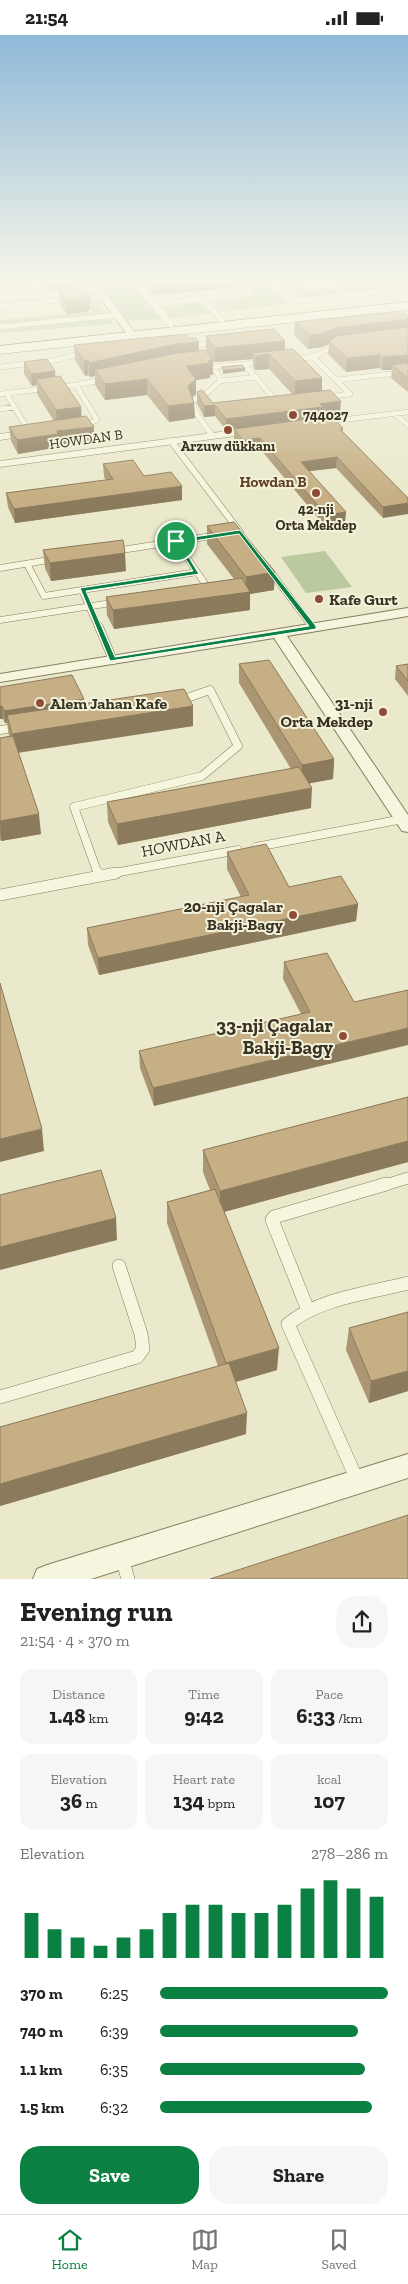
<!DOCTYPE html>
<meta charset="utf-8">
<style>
:root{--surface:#fff;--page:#f6f6f6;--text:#222;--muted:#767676;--line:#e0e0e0;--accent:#0b8043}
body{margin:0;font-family:"Zilla Slab",serif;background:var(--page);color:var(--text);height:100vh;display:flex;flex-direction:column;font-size:19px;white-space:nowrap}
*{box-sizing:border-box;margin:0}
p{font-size:16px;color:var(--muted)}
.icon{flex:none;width:28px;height:28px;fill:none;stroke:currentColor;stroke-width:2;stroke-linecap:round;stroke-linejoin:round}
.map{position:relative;height:1544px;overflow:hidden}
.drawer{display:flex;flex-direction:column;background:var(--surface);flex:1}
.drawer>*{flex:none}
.pin{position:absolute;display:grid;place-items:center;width:42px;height:42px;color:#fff;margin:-21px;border:2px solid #fff;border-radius:50%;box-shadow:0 1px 5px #0007}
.round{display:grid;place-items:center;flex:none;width:52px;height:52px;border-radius:20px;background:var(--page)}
.headline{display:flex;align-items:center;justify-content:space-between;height:85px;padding:0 20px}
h1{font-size:28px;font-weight:700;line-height:38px}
.stats{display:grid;grid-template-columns:repeat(3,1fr);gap:8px;height:85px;padding:5px 20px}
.stats div{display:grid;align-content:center;border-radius:12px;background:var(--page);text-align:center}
.stats b{font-size:21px;font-weight:700}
.stats small{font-size:14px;font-weight:400}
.stats p{font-size:14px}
.chart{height:140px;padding:10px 20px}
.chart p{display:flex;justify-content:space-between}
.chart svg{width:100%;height:90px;margin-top:5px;stroke:var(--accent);stroke-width:6}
.primary-button{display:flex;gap:10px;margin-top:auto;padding:10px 20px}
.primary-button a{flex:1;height:58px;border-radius:20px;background:var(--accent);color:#fff;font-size:20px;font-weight:700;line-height:58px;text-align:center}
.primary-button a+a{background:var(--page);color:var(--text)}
ul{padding:0 20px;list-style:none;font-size:16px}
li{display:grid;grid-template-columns:80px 60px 1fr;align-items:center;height:38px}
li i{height:12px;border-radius:6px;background:var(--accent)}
.status{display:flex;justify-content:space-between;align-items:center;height:35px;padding:0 25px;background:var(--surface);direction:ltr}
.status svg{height:14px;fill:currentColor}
.dock{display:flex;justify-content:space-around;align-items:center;height:70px;border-top:1px solid var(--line);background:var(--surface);font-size:14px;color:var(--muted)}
.dock a{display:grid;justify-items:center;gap:2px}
.dock .current{color:var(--accent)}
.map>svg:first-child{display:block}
.green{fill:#bac99f}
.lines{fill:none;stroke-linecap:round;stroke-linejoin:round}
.lane-far4-casing{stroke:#877e60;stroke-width:5.5}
.lane-far3-casing{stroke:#877e60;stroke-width:7}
.lane-far2-casing{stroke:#877e60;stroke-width:9}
.lane-far1-casing{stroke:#877e60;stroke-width:12}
.lane-casing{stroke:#877e60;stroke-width:14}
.street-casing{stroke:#877e60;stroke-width:2}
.secondary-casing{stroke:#695f43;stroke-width:1}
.lane-far4{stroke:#f6f5de;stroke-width:5}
.lane-far3{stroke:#f6f5de;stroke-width:6}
.lane-far2{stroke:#f6f5de;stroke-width:8}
.lane-far1{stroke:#f6f5de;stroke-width:11}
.lane{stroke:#f6f5de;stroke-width:13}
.street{fill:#f6f5de;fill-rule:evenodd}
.secondary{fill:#f6f5de;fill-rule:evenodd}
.wall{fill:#aa9672}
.shaded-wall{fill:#8b7a5c}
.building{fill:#c6af84;stroke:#8b7a5c}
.route{fill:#0b8043;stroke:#fff;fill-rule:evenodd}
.poi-dot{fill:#904b36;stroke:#f3f2da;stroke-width:2}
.labels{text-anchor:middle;stroke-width:4;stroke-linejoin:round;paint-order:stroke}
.far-poi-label{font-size:14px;font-weight:bold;fill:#393222;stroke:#f3f2da}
.far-street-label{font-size:14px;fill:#393222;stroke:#f3f2da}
.far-neighbourhood-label{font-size:15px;font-weight:bold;fill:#614026;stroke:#f3f2da}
.poi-label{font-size:16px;font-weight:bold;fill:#393222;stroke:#f3f2da;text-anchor:start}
.street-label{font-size:16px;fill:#393222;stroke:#f3f2da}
.near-poi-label{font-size:19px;font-weight:bold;fill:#393222;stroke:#f3f2da;text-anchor:end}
</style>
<div class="status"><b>21:54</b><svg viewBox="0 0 49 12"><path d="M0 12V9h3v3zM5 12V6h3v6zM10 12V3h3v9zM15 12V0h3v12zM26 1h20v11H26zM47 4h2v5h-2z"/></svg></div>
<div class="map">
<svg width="408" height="1544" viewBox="0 0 408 1544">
<rect width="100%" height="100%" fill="#ebe9cb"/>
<path class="green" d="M97,245L101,250L129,245L161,284L128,286L95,246Z
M254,245H262L287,269L222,277L212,270L217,269L213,266L256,261L249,252L256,251L245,248L255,247Z
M408,246V252L304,262L288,248L298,247L308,256Z
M95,263L108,279L0,291V285L93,277L86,267H83Z
M198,267L211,278L170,283L162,272L194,268L200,269Z
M109,282L114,289L0,298V294Z
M325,516L352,552L306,558L281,522Z"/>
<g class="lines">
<g class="lane-far4-casing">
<path id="lane-far4" d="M132,245L153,269
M271,245L293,266L408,254
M0,249L31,248L40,260
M0,264L98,255
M202,264L248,259L249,256L238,245
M0,271L102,261
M171,290L153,269L202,264L222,285
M0,292L117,280
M338,309L313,322L336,345L408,337
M293,324L313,322
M265,327L244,329L278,368L281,367
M0,332L52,326L86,317
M213,332L244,329
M220,346L256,342
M6,358L30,398
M0,359L76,350
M326,362L350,359L336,345
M0,374L15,372
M395,379L408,390
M324,387L408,377
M80,392L97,385L76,350L106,344
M17,399H20
M211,399L196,378L192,366L207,358L220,346L218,339L196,310L216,308
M225,399L244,397"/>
</g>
<g class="lane-far3-casing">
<path id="lane-far3" d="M210,398L212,401
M0,402L20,399
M171,406L240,497
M0,429L235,398
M176,507L197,537
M115,516L218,500
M27,529L44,561L82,555L99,594
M0,533L55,524
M268,533L313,593
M82,555L197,537L208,553L203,554
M0,585L118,567"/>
</g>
<g class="lane-far2-casing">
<path id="lane-far2" d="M99,592L113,625
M0,695L20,692
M256,812L403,784
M98,839L74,772L202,741L238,711L210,655L178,666
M109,839L238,815"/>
</g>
<g class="lane-far1-casing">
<path id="lane-far1" d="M98,838L99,841
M0,860L116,838
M382,1151L408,1143"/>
</g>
<g class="lane-casing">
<path id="lane" d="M308,1275L272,1185L274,1182L386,1149
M0,1362L137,1322L143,1314L141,1299L119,1231
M358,1447L288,1289C320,1263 369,1258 408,1248
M122,1523L128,1544"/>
</g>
<g class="street-casing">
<path id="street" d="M87,245H96L136,299V303H130Z
M408,573V581L287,601L408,780V797L402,796L274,603L0,647V639Z
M408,1419V1443L91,1544H33L37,1534L47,1530Z"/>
</g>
<g class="secondary-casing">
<path id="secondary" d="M408,267V275L0,319V311Z"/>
</g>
<use href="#lane-far4" class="lane-far4"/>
<use href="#lane-far3" class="lane-far3"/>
<use href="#lane-far2" class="lane-far2"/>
<use href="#lane-far1" class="lane-far1"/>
<use href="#lane" class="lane"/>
<use href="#street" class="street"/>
<use href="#secondary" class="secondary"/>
</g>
<path class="wall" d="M44,246H73V253L50,255Z
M141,246H231V253L154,260Z
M59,256L90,275L86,277L67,279L60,270Z
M408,281V357L391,343L392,335H382L379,333L346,337L328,319L329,309L322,312L308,314L294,300L295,287Z
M206,301L285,306V315L340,377L323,379V382L343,393V397L408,463L383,483L336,433L310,436L345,488L325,491L260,414L243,416L234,404V394L226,395L215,381L204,382L197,368V357L213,368L292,359L269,334L255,335L253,332V324L215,327L213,326V340H210V343L196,345V359L192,362L194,368L195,383L169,387L147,360L105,365L95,350V341L90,342L88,340L85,341L75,325L74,310L206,316Z
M24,327L55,336V342L82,382L94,406L59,410V412L18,419L11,406L9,392L54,386L37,359V350L32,351L24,339Z
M103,429L144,441L182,465L15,488L8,472L6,458L106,445L104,442Z
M207,491L274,555L250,559V575L114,594L107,580L106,562L234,544L207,509Z
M43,515L126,536L51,546L45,533Z
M239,629L334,724L333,744L309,748L311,773L118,810L108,787L107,767L291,734L239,648Z
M408,629V661L395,644L396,631Z
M0,652L84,669L193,671V691L18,718L41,799L1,806L0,804V703L9,701L7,688H5L3,684H0Z
M227,817L289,852L358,869L356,886L99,940L88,910L87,893L241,862L227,834Z
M284,927L354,967L154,1071L140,1033L139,1016L301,979L283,944Z
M408,1062V1127L224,1177L277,1335L236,1347L246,1399L0,1471V1392L218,1331L167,1188V1167L210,1155L203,1137V1115Z
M408,1277V1356L369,1368L346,1315L349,1293Z"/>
<path class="shaded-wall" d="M50,246H73V253L50,255Z
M195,246H231V253L154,260V250Z
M90,262V275L86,277L67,279L66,265Z
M408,284V297L329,306V309L322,312L308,314L309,300L335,293Z
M285,306V320L269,319V334L255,335L256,321L253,318V324L215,327V313Z
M199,307V321L95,335V341L90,342L89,328L176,309Z
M380,320L379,333L346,337L347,323Z
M408,320V333L392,330V335H382L383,322Z
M88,325V340L85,341L84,326Z
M213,325V340H210V343L196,345V359L188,366L186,331Z
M245,333V336L223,339V335Z
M55,336L56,348L36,344L37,350L32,351L31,339Z
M322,343V358L295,362V346Z
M147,344V360L105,365V349Z
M341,366L340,377L323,379V383L226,395V384L320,369Z
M194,368L195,383L169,387L168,371Z
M215,370V381L204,382V371Z
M81,372L82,387L57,390L56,375Z
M94,392V406L59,410V412L18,419L17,405L57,396Z
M260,403V414L243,416V405Z
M337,422L336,433L301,437V427Z
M182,451V465L15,488L14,474Z
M408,468V479L383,483V472Z
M346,477L345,488L325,491L326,480Z
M125,518L126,536L51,546L50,528Z
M275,537L274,555L250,559V575L114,594L113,575L246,557V542Z
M84,664L85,676L7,680V688H5L4,676Z
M0,671H2L3,684H0Z
M193,671V691L14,718L12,699Z
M334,724L333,744L301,750L302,730Z
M312,753L311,773L118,810L117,789Z
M39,779L41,799L1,806L0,786Z
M358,869L356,886L99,940L98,923Z
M408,993V1010L154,1071L153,1053Z
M42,1094L44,1116L0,1127V1104Z
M408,1106V1127L220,1178V1156Z
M116,1183L117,1205L0,1235V1212Z
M279,1313L277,1335L225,1350L226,1328Z
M408,1336V1356L369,1368L371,1346Z
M247,1378L246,1399L0,1471V1449Z"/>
<path class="building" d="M150,246H195L154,250Z
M83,254L90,262L85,263L66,265L59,256Z
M402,276L408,281V284L335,293L322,299L309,300L295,287Z
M408,292V320L383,322L380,320L347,323L329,306L337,301Z
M274,294L285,306L215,313L206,301Z
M186,299L189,303H196L199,307L176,309L89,328L88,325L84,326L74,310Z
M293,314L322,343L295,346L269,319L256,321L253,318Z
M205,315L213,325L208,326L210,328L186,331L196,344L188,351L194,368L168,371L147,344L105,349L95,335L178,318Z
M47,324L55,336L31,339L24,327Z
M408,328V343L392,330Z
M242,330L245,333L223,335L221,332Z
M60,341L81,372L56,375L36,344Z
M202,355L213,368L330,355L341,366L320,369L323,372L226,384L215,370L204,371L197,357Z
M86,381L94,392L57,396L58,399L17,405L9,392Z
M331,381L343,393L340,394L408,463V468L383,472L337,422L301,427L346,477L326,480L260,403L243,405L234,394Z
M133,425L144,441L171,437L182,451L14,474L6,458L113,444L103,429Z
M234,487L275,537L246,542L207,491Z
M123,505L125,518L50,528L43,515Z
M242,543L250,557L113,575L106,562Z
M269,625L334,724L302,730L239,629Z
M408,629V646L396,631Z
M72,640L84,664L4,676L2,671H0V652Z
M184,654L193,671L12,699L7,680Z
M13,701L39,779L0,786V703Z
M299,732L312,753L117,789L107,767Z
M266,809L289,852L341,841L358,869L98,923L87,893L249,860L227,817Z
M327,918L354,967L408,955V993L153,1053L139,1016L310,977L284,927Z
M0,948L42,1094L0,1104Z
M408,1062V1106L220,1156L203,1115Z
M101,1135L116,1183L0,1212V1160Z
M215,1154L279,1313L226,1328L167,1167Z
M408,1277V1336L371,1346L349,1293Z
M229,1328L247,1378L0,1449V1392Z
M408,1480V1544H210Z"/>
<linearGradient id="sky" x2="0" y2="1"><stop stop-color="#8fb9d8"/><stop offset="0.53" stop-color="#f6f5e8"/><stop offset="1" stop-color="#f6f5e8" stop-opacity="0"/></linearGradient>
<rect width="408" height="462" fill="url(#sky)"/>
<path class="route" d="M240,495L316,591V594L110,626L80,553L193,536L174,505ZM239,499L309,591L115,622L86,556L199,539L180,508Z"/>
<g class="poi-dot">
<circle cx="293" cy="380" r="5"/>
<circle cx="228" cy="395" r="5"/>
<circle cx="316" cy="458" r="5"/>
<circle cx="319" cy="564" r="5"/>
<circle cx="40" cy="668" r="5"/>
<circle cx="383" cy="677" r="5"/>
<circle cx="293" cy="880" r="5"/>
<circle cx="343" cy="1001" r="5"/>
</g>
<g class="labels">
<g class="far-poi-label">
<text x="303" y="385" text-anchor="start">744027</text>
<text x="228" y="416">Arzuw dükkanı</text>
<text x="316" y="479">42-nji<tspan x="316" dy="16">Orta Mekdep</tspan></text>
</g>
<g class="far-street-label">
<text transform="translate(86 404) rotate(-8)" y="5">HOWDAN B</text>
</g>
<g class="far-neighbourhood-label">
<text x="273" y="452">Howdan B</text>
</g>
<g class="poi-label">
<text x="329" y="570">Kafe Gurt</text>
<text x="50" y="674">Alem Jahan Kafe</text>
<text x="373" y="674" text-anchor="end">31-nji<tspan x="373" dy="18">Orta Mekdep</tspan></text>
<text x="283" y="877" text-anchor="end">20-nji Çagalar<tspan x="283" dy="18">Bakji-Bagy</tspan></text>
</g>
<g class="street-label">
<text transform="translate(183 808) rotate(-11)" y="6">HOWDAN A</text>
</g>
<g class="near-poi-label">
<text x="333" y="997">33-nji Çagalar<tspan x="333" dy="22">Bakji-Bagy</tspan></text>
</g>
</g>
</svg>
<div class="pin" style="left:176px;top:506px;background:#1e9e55"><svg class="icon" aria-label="arrive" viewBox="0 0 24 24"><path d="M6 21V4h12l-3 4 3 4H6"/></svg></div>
</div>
<section class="drawer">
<div class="headline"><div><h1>Evening run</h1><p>21:54 · 4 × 370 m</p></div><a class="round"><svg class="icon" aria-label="share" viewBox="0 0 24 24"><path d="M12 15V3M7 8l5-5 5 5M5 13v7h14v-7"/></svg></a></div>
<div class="stats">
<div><p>Distance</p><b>1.48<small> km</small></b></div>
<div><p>Time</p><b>9:42</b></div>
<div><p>Pace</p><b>6:33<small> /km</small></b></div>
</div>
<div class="stats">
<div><p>Elevation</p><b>36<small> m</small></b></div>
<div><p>Heart rate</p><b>134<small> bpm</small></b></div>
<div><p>kcal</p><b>107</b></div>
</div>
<div class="chart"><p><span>Elevation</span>278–286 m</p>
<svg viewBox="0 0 160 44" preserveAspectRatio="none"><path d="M5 44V22M15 44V30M25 44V34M35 44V38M45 44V34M55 44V30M65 44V22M75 44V18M85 44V18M95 44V22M105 44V22M115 44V18M125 44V10M135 44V6M145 44V10M155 44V14"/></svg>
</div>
<ul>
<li><b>370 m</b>6:25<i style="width:100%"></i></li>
<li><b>740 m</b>6:39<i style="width:87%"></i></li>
<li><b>1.1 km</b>6:35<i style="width:90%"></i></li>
<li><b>1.5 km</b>6:32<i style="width:93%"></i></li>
</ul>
<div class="primary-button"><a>Save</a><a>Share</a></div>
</section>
<nav class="dock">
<a class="current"><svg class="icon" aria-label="home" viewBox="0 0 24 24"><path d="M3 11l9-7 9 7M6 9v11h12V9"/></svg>Home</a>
<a><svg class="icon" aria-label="map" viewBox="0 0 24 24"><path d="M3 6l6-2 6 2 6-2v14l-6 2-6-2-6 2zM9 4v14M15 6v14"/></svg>Map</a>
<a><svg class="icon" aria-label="saved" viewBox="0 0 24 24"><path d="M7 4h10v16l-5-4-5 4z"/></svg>Saved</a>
</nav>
